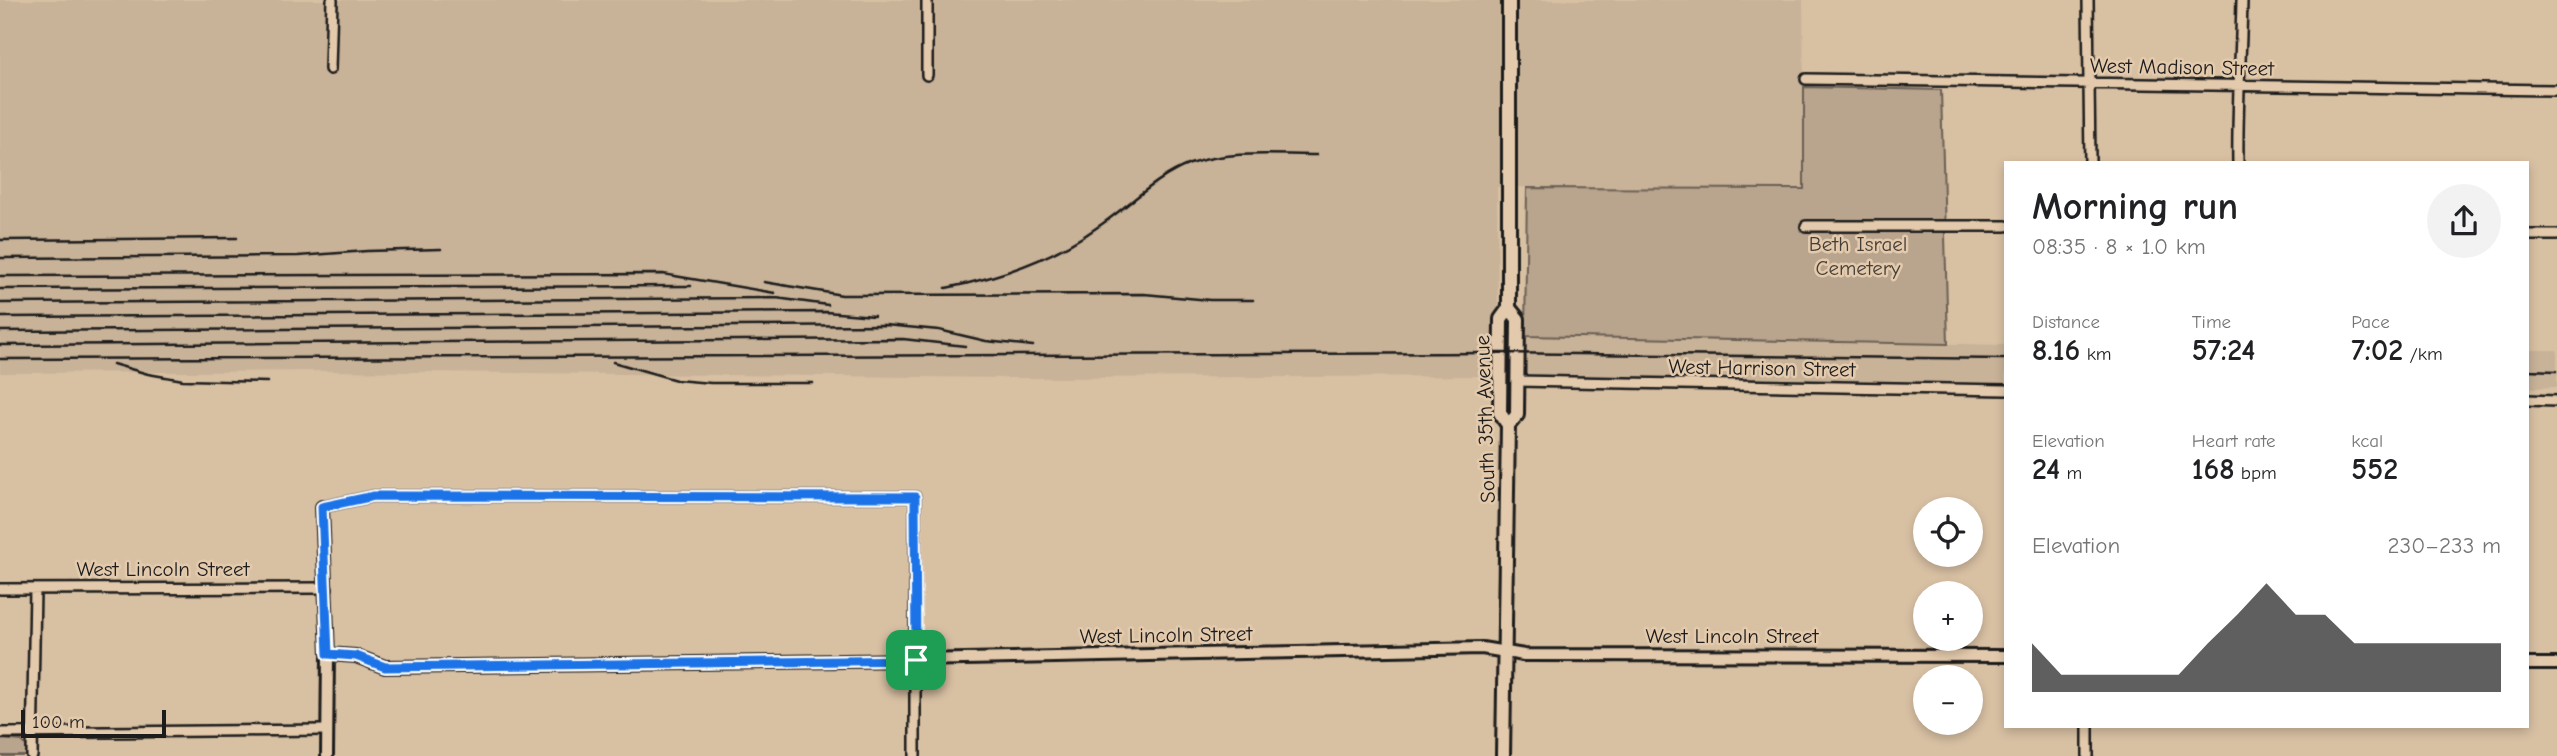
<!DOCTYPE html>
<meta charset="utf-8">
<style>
:root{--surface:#fff;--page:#f2f2f2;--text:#202124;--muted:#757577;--accent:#1c1c1c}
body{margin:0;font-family:"Comic Neue",sans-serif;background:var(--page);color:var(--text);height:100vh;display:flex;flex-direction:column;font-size:26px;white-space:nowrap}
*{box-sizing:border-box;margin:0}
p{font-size:23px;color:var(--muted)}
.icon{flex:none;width:38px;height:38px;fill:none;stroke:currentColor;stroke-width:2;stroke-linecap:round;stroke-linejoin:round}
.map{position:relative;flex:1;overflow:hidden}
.side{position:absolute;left:2004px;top:161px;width:525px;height:567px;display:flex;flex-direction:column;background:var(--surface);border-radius:0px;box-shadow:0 4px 10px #0003}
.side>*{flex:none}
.controls{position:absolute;left:1913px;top:497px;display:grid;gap:14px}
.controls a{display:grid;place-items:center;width:70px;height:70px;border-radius:50%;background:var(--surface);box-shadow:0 4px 10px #0003;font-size:35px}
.scale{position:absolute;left:21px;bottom:18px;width:145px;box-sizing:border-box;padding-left:7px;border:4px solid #1c1c1c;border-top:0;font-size:19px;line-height:24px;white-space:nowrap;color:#1c1c1c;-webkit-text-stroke:5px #e4caac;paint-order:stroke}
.pin{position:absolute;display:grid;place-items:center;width:60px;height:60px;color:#fff;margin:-30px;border-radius:14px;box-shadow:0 4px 10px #0006}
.round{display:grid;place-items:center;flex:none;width:74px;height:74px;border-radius:37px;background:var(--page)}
.overview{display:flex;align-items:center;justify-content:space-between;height:119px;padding:0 28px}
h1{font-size:38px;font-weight:700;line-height:52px}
.metrics{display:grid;grid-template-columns:repeat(3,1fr);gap:10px;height:119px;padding:7px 28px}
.metrics div{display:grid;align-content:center}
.metrics b{font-size:30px;font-weight:700}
.metrics small{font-size:19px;font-weight:400}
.metrics p{font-size:19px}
.chart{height:196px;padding:14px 28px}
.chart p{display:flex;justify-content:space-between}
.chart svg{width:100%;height:126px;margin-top:7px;fill:var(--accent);opacity:.7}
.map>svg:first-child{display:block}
.built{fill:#c8b298}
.green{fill:#b9a48d;stroke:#6a6054;stroke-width:2}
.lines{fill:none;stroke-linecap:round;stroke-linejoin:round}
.minor-casing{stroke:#1c1c1c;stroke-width:14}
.tertiary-casing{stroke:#1c1c1c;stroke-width:16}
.secondary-casing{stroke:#1c1c1c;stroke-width:18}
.minor{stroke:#e4caac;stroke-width:9}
.tertiary{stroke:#e4caac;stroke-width:10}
.secondary{stroke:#e4caac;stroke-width:12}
.rail{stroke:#1c1c1c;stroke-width:2.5}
.route-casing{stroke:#fff;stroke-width:14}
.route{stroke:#1a73e8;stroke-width:9}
.labels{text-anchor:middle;stroke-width:5;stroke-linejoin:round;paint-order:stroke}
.street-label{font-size:21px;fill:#1c1c1c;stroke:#e4caac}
.park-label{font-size:21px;fill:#433e38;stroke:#e4caac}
</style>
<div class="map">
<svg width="2557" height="756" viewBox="0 0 2557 756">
<rect width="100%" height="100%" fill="#d8c0a3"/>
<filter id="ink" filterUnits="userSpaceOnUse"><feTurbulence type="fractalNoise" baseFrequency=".0143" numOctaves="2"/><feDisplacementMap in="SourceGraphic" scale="14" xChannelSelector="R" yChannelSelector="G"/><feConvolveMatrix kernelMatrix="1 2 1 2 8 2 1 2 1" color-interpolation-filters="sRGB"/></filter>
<g filter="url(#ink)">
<path class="built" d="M0,0H1803L1805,189L1497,187L1498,334L2005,345V383L1496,376L1016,378L327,371L0,373Z
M2527,350H2557V387L2527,388Z"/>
<path class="green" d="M1804,87L1941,90L1948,344L1525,336L1527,188L1804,189Z
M0,739L22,741L26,746V756H0Z"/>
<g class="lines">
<g class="minor-casing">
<path id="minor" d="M927,0V75
M2088,0L2090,163
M330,69L332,0
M1806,79L2557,90
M2238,163C2237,108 2241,54 2242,0
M1806,226H2006
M2527,235H2557
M1517,381L2006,390
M2527,400L2557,401
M322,507L374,496L915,497V756
M0,589L327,588
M2088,726V756
M0,733L327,730
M32,756L35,589"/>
</g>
<g class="tertiary-casing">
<path id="tertiary" d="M322,507L328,654L327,756
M328,654L356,656L385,667L916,660L1482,648L1524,655L2006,656
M2527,664H2557"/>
</g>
<g class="secondary-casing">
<path id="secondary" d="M1508,425L1517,415L1518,319L1509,308
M1503,756L1508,425L1500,413L1501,319L1509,308V0"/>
</g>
<use href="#minor" class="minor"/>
<use href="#tertiary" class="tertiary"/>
<use href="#secondary" class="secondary"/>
<path class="rail" d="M0,240L237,238
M0,258L298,256L367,251L441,249
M0,276L663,274L775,293
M764,282L842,295L1144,294L1210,300H1253
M946,288C1001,277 1057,257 1102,224C1132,203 1156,177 1190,164C1230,150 1275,155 1317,155
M0,289L691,286
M0,303L776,298L828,305
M0,317L826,312L874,316
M0,331L885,325L939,330L986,341L1033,346
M0,345L903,339L965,346
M0,359L1501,353L2006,359
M613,362L676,380L711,383H813
M113,364L148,374L183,380L267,382
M2527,370L2557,371"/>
</g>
</g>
<g class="lines" filter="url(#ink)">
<g class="route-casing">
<path id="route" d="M374,496L915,497L916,660L385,667L356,656L328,654L322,507Z"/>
</g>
<use href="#route" class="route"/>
</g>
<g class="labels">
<g class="street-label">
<text transform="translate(2182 67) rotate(1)" y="7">West Madison Street</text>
<text transform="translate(1762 368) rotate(1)" y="7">West Harrison Street</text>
<text transform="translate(1485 419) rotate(-92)" y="7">South 35th Avenue</text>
<text x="163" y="576">West Lincoln Street</text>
<text transform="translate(1166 635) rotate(-1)" y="7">West Lincoln Street</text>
<text x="1732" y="643">West Lincoln Street</text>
</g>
<g class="park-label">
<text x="1858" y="251">Beth Israel<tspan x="1858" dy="24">Cemetery</tspan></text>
</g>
</g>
</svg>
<div class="controls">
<a><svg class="icon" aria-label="locate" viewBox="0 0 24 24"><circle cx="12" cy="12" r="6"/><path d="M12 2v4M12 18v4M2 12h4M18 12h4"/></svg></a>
<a>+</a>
<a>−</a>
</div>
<div class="scale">100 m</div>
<div class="pin" style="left:916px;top:660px;background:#1e9e55"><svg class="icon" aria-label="arrive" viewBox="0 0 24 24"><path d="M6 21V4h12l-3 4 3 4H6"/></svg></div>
<section class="side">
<div class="overview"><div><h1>Morning run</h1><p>08:35 · 8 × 1.0 km</p></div><a class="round"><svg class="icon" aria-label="share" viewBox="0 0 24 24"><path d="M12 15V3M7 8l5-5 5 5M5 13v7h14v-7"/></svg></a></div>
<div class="metrics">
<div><p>Distance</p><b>8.16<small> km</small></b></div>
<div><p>Time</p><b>57:24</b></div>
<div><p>Pace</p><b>7:02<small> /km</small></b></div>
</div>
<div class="metrics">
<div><p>Elevation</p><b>24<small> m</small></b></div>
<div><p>Heart rate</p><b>168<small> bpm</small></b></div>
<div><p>kcal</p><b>552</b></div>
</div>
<div class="chart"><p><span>Elevation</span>230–233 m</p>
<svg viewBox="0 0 160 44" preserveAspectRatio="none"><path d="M0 44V27L10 38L20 38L30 38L40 38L50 38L60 27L70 17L80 6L90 17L100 17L110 27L120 27L130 27L140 27L150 27L160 27V44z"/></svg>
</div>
</section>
</div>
